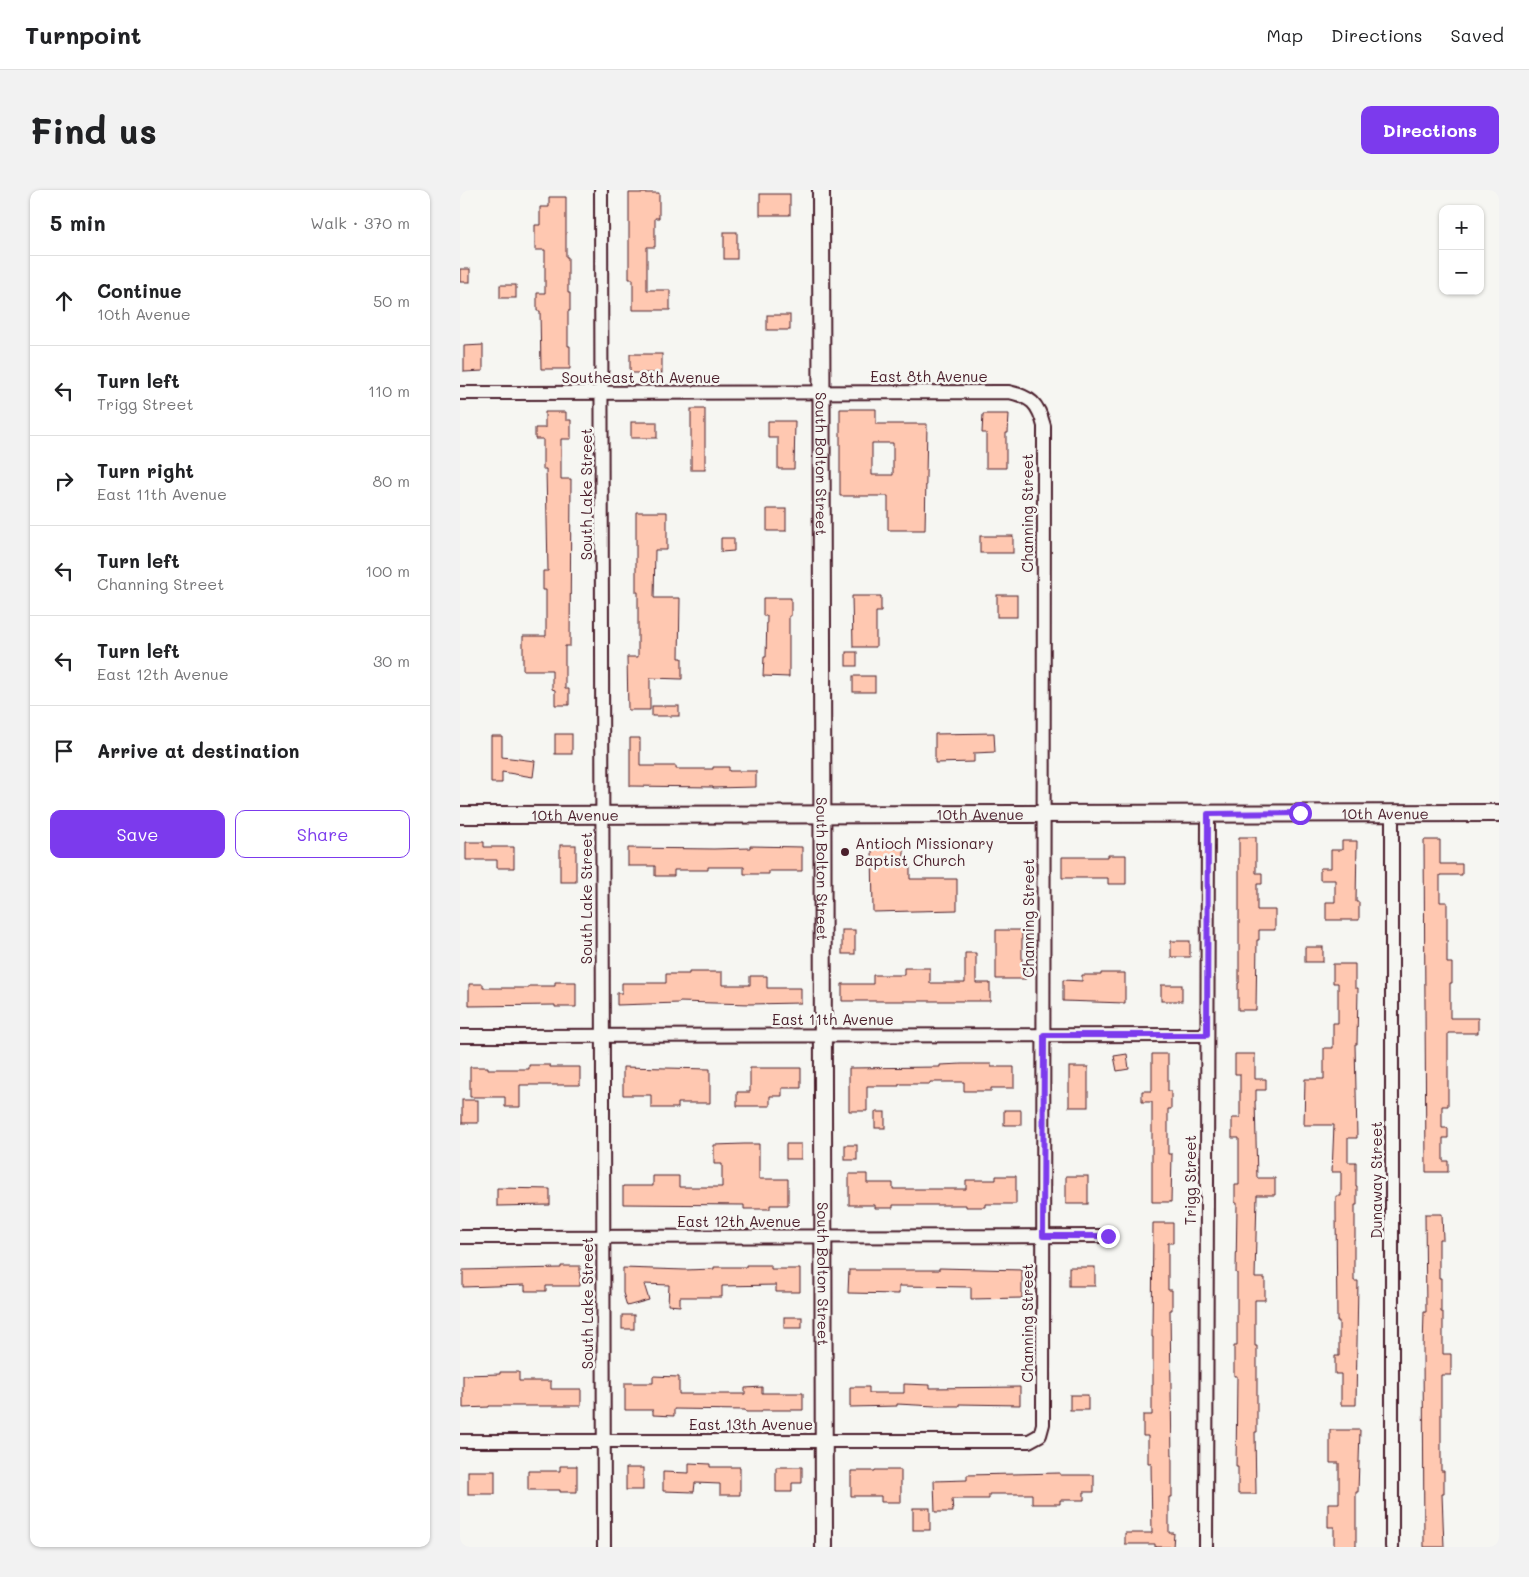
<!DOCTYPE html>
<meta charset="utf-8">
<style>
:root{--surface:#fff;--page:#f2f2f2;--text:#202124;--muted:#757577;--line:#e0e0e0;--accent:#7c3aed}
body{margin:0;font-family:Mali,sans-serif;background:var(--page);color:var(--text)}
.controls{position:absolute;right:15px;top:15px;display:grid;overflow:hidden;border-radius:10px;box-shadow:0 1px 4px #0004}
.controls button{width:45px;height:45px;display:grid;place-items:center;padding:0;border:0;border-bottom:1px solid var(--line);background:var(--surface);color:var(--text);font:25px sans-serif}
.stop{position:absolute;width:15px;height:15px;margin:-11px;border:4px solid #7c3aed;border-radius:50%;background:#fff}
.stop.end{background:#7c3aed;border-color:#fff;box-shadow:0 1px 5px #0008}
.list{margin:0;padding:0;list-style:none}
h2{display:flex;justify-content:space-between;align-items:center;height:65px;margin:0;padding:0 20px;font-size:21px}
h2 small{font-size:16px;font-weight:400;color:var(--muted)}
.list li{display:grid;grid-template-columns:32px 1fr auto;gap:15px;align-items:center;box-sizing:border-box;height:90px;padding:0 20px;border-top:1px solid var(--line)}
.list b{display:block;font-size:19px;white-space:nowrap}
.list p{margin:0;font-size:16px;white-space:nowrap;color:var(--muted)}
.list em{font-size:16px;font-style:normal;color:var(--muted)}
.actions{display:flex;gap:10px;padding:15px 20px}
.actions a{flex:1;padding:11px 0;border:1px solid var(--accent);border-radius:10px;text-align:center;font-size:18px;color:var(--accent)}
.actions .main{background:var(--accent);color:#fff}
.icon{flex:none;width:28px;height:28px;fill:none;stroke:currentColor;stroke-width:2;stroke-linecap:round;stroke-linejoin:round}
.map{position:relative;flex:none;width:1039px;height:1357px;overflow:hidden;border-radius:10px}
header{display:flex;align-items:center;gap:30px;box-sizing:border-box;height:70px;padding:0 25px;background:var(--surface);border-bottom:1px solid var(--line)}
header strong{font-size:24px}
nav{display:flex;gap:28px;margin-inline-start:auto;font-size:18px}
.intro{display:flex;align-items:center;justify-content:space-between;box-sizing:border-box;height:120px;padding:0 30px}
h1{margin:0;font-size:35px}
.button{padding:12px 22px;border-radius:10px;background:var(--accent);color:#fff;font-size:18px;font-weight:700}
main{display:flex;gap:30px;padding:0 30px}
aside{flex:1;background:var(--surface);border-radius:10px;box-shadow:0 1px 4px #0004}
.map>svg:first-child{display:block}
.building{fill:#ffc8b1;stroke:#4a1f2b;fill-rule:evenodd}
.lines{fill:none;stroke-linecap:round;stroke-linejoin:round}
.minor-casing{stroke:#4a1f2b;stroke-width:16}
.major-casing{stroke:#4a1f2b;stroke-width:20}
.minor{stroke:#f6f6f2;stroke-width:12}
.major{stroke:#f6f6f2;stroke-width:16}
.route{stroke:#7c3aed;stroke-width:6}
.poi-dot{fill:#4a1f2b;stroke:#f6f6f2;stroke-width:2}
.labels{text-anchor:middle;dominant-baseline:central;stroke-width:5;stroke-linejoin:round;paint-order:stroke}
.street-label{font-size:15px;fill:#4a1f2b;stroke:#f6f6f2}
.poi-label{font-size:15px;fill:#4a1f2b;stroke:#f6f6f2;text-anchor:start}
</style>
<header>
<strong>Turnpoint</strong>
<nav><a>Map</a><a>Directions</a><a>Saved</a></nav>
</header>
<div class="intro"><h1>Find us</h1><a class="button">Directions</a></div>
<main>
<aside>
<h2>5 min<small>Walk · 370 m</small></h2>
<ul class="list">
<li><svg class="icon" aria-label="ahead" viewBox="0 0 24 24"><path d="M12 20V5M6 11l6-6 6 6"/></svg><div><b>Continue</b><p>10th Avenue</p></div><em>50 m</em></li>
<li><svg class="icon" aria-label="left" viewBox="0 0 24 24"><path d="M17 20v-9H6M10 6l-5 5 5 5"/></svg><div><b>Turn left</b><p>Trigg Street</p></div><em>110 m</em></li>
<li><svg class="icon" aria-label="right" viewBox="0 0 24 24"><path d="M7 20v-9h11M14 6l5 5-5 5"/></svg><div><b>Turn right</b><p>East 11th Avenue</p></div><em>80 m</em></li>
<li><svg class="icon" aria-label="left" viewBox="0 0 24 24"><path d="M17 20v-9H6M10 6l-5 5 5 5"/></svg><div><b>Turn left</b><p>Channing Street</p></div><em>100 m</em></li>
<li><svg class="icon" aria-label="left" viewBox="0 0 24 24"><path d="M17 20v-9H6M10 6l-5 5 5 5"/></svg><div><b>Turn left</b><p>East 12th Avenue</p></div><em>30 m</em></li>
<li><svg class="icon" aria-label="arrive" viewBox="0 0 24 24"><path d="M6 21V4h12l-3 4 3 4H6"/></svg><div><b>Arrive at destination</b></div></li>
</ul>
<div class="actions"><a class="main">Save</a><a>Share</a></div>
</aside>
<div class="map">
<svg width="1039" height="1357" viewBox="0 0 1039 1357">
<rect width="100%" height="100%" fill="#f6f6f2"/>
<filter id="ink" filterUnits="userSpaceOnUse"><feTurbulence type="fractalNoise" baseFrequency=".02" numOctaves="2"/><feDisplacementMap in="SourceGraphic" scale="10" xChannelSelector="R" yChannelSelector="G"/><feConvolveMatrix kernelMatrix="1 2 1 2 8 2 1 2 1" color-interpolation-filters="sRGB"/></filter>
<g filter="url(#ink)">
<g class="building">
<path d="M 169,3 L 199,3 L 199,28 L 195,28 L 195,57 L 187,57 L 187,100 L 210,100 L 210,120 L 173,120 L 173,89 L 169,89 Z"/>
<rect x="300" y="4" width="30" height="21"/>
<path d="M 89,7 L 106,7 L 106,67 L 108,67 L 108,103 L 110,103 L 110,121 L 108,121 L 108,156 L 110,156 L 110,179 L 81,179 L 80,121 L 77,121 L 77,103 L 85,103 L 85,60 L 75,60 L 75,35 L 80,35 L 80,17 L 89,17 Z"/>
<rect x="264" y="42" width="13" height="27"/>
<rect x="0" y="79" width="10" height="13"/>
<rect x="40" y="95" width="16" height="13"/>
<rect x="307" y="125" width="23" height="15"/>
<path d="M 23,155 L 23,181 L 4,182 L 4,156 Z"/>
<rect x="170" y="164" width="32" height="19"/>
<rect x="231" y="219" width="14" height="61"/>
<path d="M 380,219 L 416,219 L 416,234 L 467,234 L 465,340 L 428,340 L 428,306 L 380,306 ZM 412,253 L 433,253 L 433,285 L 412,285 Z"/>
<path d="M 85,222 L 106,222 L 106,230 L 111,230 L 111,249 L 101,249 L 101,289 L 111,289 L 110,456 L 105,456 L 105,499 L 109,499 L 109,515 L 95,515 L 95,500 L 92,499 L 92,480 L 63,480 L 63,446 L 86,446 L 86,400 L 83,400 L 83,381 L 88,381 L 86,279 L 83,279 L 83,249 L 75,249 L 75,238 L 85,238 Z"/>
<path d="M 523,224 L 549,224 L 548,243 L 546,243 L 546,278 L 526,278 L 526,243 L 522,243 Z"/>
<path d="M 308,231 L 335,231 L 334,279 L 318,279 L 318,248 L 308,248 Z"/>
<rect x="171" y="232" width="26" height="16"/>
<rect x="307" y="319" width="19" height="22"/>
<path d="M 176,322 L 207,322 L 207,360 L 195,360 L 194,408 L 220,408 L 219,468 L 222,468 L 222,489 L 190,488 L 190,520 L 168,520 L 167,467 L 178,467 L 178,402 L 176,402 Z"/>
<rect x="520" y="346" width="33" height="17"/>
<path d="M 261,348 L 274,348 L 274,361 L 261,362 Z"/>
<rect x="537" y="405" width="20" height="22"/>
<path d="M 392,406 L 421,406 L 421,422 L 416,422 L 416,457 L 393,457 Z"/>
<path d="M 303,408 L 331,408 L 331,426 L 329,426 L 329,487 L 303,486 L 304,467 L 306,467 L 307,426 L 303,426 Z"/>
<rect x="386" y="462" width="11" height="14"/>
<rect x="393" y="486" width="22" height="16"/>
<rect x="192" y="516" width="27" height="10"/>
<path d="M 534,543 L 535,562 L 514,563 L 514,572 L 475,573 L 475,544 Z"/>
<rect x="95" y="544" width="17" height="20"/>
<path d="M 31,546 L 42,546 L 42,567 L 75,571 L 73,587 L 42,582 L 42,593 L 31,593 Z"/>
<path d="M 170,548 L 180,548 L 180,576 L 216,576 L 216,579 L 253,579 L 253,577 L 269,577 L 269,581 L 296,581 L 296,597 L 253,598 L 253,597 L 170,596 Z"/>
<path d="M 779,647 L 796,647 L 796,683 L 802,683 L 802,694 L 797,694 L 797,720 L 815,720 L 815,740 L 799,740 L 799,750 L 797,750 L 796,820 L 778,820 L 778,793 L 779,793 Z"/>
<path d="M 964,650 L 980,650 L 980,674 L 1002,674 L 1002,685 L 980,685 L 980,712 L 987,712 L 987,773 L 992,773 L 992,793 L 990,793 L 990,828 L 1018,828 L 1018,843 L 988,843 L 988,916 L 982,916 L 982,938 L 988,938 L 988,948 L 983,948 L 983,971 L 988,971 L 988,982 L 966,982 Z"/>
<path d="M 882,651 L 897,651 L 896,712 L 899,712 L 899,730 L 866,730 L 866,712 L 875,712 L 875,690 L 860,690 L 860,678 L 871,678 L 871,660 L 882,660 Z"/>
<path d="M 6,652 L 24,652 L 24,657 L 54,657 L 54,678 L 37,678 L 37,670 L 6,670 Z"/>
<rect x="100" y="655" width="16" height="37"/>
<path d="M 290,656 L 342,657 L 342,681 L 309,681 L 309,684 L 284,684 L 284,677 L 248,677 L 248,680 L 214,680 L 214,686 L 195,686 L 195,676 L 168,676 L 168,658 L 254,659 L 290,658 Z"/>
<path d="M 412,658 L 444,658 L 444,673 L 450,673 L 450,689 L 497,689 L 497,720 L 413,722 Z"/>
<path d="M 648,665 L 666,665 L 666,694 L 648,694 L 648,688 L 602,688 L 602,667 L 648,667 Z"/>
<rect x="382" y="740" width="13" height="24"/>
<path d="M 536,740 L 562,740 L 562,778 L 566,778 L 566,789 L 536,789 Z"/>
<rect x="711" y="751" width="19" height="16"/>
<rect x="845" y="757" width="18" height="15"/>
<path d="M 505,763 L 516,763 L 516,793 L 530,793 L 530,811 L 382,811 L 382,794 L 413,794 L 413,785 L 444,785 L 444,778 L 470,778 L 470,793 L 505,793 Z"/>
<path d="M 873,774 L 895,774 L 895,798 L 898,798 L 897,854 L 895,854 L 897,948 L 888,948 L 888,972 L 896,972 L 896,996 L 897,996 L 897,1015 L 895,1015 L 895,1049 L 894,1049 L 894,1091 L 898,1091 L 896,1215 L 881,1215 L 881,1184 L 875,1184 L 875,1166 L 879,1166 L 879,1131 L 877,1131 L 876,1022 L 876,1006 L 881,1006 L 881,982 L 872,982 L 874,935 L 844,935 L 845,889 L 864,889 L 864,858 L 873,858 L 873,833 L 878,833 L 878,793 L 873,793 Z"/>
<path d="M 229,782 L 262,782 L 262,795 L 290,795 L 290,786 L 307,786 L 307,798 L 341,798 L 341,813 L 290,814 L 219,812 L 219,813 L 157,815 L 157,803 L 162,803 L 162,793 L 206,793 L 206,784 L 229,784 Z"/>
<path d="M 641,783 L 665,783 L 665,813 L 603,811 L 603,790 L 622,791 L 622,785 L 641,785 Z"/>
<path d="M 95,792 L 116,792 L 116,817 L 95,817 L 95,815 L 9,816 L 9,794 L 23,794 L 23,798 L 69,798 L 69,796 L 95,796 Z"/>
<rect x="701" y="795" width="21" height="16"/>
<path d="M 667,864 L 669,879 L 657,881 L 654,866 Z"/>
<path d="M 692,864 L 708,864 L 708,901 L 711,901 L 711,919 L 708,919 L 708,964 L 712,964 L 711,1012 L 692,1012 L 692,912 L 682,912 L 682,901 L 692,901 Z"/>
<path d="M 775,864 L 795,864 L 795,889 L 806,889 L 806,900 L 796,900 L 796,911 L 795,911 L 797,988 L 815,988 L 815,1005 L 797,1005 L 795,1088 L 805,1088 L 805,1110 L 795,1110 L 795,1156 L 797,1156 L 797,1242 L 795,1242 L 796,1304 L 778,1304 L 778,1277 L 776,1277 L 777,1186 L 774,1186 L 774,1156 L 777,1156 L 777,1083 L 776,1083 L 777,1013 L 775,1013 L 775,995 L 779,995 L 779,948 L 772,948 L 772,928 L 780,928 L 780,884 L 775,884 Z"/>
<path d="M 502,874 L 531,874 L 531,877 L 554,877 L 554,898 L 531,898 L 531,901 L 504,901 L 504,892 L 470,892 L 470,894 L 439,894 L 439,896 L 407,896 L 407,921 L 389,921 L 389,878 L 480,877 L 480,875 Z"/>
<path d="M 69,875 L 90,875 L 90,877 L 120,877 L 120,895 L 60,895 L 60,917 L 45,917 L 45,907 L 10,907 L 10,877 L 28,877 L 28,879 L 69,879 Z"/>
<path d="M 163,877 L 250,879 L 250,913 L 218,913 L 218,918 L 191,918 L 191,905 L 163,905 Z"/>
<rect x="609" y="877" width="19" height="40"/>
<path d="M 290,878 L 341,878 L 341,898 L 322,898 L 322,906 L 310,906 L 310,916 L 277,916 L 277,902 L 290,902 Z"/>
<rect x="2" y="910" width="16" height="23"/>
<rect x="544" y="920" width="17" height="15"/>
<rect x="415" y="922" width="10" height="16"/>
<path d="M 284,954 L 299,954 L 299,989 L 328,989 L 328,1015 L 310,1015 L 310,1019 L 284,1019 L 284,1015 L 163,1014 L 163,996 L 193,996 L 193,986 L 219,986 L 219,997 L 262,997 L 262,974 L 254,974 L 254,955 Z"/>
<rect x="326" y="954" width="15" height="15"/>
<rect x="385" y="955" width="12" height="15"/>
<path d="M 389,984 L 407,984 L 407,993 L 433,993 L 433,999 L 506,999 L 506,990 L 536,990 L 536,986 L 556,986 L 556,1014 L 525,1014 L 525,1017 L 506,1017 L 506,1015 L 433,1015 L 433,1018 L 415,1018 L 415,1015 L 389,1015 Z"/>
<rect x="606" y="986" width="22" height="28"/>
<path d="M 37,998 L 90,999 L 90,1015 L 37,1016 Z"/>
<path d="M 965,1024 L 982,1024 L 983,1049 L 979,1049 L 979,1088 L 981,1088 L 981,1122 L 983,1122 L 983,1164 L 991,1164 L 991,1185 L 981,1185 L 981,1281 L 984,1281 L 984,1304 L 982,1304 L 984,1357 L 964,1357 L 963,1158 L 964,1122 L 966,1122 Z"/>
<path d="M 693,1033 L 713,1033 L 713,1053 L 708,1053 L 708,1100 L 712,1100 L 712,1120 L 710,1120 L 712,1273 L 712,1307 L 709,1307 L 709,1343 L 714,1343 L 713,1357 L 695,1357 L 695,1354 L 665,1354 L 665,1343 L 692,1343 L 691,1273 L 688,1273 L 688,1246 L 683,1246 L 683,1225 L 692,1225 L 692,1195 L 693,1195 L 693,1147 L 692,1147 Z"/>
<path d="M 286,1075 L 311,1075 L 311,1079 L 340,1079 L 340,1102 L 316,1102 L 316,1095 L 262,1096 L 262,1107 L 220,1107 L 220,1116 L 208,1115 L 209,1095 L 184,1094 L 189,1110 L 167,1116 L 163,1103 L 163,1078 L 225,1080 L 254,1079 L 254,1077 L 286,1077 Z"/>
<path d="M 101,1076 L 120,1076 L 120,1096 L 86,1096 L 86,1101 L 65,1101 L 65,1095 L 3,1097 L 3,1080 L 101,1078 Z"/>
<rect x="609" y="1077" width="26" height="19"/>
<path d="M 479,1078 L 562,1080 L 562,1108 L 511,1109 L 511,1097 L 439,1096 L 439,1104 L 388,1103 L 389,1080 L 479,1080 Z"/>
<rect x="162" y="1125" width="12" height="14"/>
<rect x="324" y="1127" width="18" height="11"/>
<path d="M 40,1182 L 59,1182 L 59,1191 L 91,1191 L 91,1199 L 121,1199 L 121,1216 L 29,1216 L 29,1217 L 3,1218 L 3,1185 L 40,1184 Z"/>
<path d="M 193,1186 L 219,1187 L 219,1204 L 285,1204 L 285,1198 L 302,1197 L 302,1203 L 343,1203 L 343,1220 L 302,1220 L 302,1222 L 286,1222 L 285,1220 L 214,1219 L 214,1226 L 193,1225 L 193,1220 L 165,1220 L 165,1193 L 193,1193 Z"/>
<path d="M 444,1194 L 470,1195 L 470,1198 L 560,1197 L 560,1215 L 499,1214 L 499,1216 L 475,1216 L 437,1214 L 437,1216 L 390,1217 L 390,1197 L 409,1197 L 409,1203 L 444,1203 Z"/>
<rect x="610" y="1205" width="18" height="15"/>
<path d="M 870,1240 L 900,1240 L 898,1302 L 896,1302 L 896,1357 L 874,1357 L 874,1337 L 868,1337 L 868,1313 L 879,1313 L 879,1273 L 870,1273 Z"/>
<path d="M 229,1273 L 250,1274 L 250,1277 L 280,1277 L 280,1305 L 260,1305 L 260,1294 L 235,1293 L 234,1302 L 203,1301 L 203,1282 L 229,1283 Z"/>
<path d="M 100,1276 L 117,1276 L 117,1302 L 100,1302 L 100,1300 L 68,1300 L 68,1281 L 100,1281 Z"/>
<path d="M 316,1277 L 342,1277 L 342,1293 L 332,1293 L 332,1302 L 316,1302 Z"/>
<rect x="166" y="1278" width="17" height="22"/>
<path d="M 415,1280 L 441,1280 L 441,1312 L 421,1312 L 421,1306 L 391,1306 L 391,1281 L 415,1281 Z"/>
<rect x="8" y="1281" width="27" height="23"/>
<path d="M 600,1283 L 600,1285 L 634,1285 L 634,1302 L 624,1302 L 624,1310 L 600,1310 L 600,1314 L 572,1314 L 572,1304 L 529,1304 L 529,1309 L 492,1309 L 493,1322 L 475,1322 L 474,1291 L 507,1290 L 507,1285 Z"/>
<rect x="453" y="1318" width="17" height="22"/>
</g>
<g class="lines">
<defs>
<g id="minor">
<path d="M 141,0 L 144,1357"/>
<path d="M 0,203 L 549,202 C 571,207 578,213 584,236 L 583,1234 L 580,1245 L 569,1251 L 0,1251"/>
<path d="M 932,623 L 932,1357"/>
<path d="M 0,846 L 747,845"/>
<path d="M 0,1047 L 648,1046"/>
<path d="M 746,1357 L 748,624"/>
</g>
<g id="major">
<path id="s1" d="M 361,0 L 364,1357"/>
<path id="s2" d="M 0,625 L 1039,623"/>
</g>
</defs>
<use href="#minor" class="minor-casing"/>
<use href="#major" class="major-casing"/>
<use href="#minor" class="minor"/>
<use href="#major" class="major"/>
</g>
</g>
<g class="lines" filter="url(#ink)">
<path class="route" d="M 648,1046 L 583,1046 L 584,845 L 747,845 L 748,624 L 840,623"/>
</g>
<circle class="poi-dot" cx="385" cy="662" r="5"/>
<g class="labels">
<g class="street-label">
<text x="469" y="186">East 8th Avenue</text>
<text x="181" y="187">Southeast 8th Avenue</text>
<text stroke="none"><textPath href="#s1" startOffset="274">South Bolton Street</textPath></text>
<text transform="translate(126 304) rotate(-90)">South Lake Street</text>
<text transform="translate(567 323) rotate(-90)">Channing Street</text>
<text stroke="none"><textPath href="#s2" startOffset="925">10th Avenue</textPath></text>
<text stroke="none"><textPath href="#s2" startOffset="520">10th Avenue</textPath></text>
<text stroke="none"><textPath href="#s2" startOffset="115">10th Avenue</textPath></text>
<text stroke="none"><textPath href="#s1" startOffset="679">South Bolton Street</textPath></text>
<text transform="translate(126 708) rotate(-90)">South Lake Street</text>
<text transform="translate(568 728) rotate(-90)">Channing Street</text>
<text x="373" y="829">East 11th Avenue</text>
<text transform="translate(730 990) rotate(-90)">Trigg Street</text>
<text transform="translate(916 990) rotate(-90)">Dunaway Street</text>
<text x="279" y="1031">East 12th Avenue</text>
<text stroke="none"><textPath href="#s1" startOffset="1084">South Bolton Street</textPath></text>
<text transform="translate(127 1113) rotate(-90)">South Lake Street</text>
<text transform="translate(567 1133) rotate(-90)">Channing Street</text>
<text x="291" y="1234">East 13th Avenue</text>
</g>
<g class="poi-label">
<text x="395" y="653">Antioch Missionary<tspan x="395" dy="17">Baptist Church</tspan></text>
</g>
</g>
</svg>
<div class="controls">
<button>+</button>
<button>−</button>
</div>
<div class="stop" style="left:840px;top:623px"></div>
<div class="stop end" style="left:648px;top:1046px"></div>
</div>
</main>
